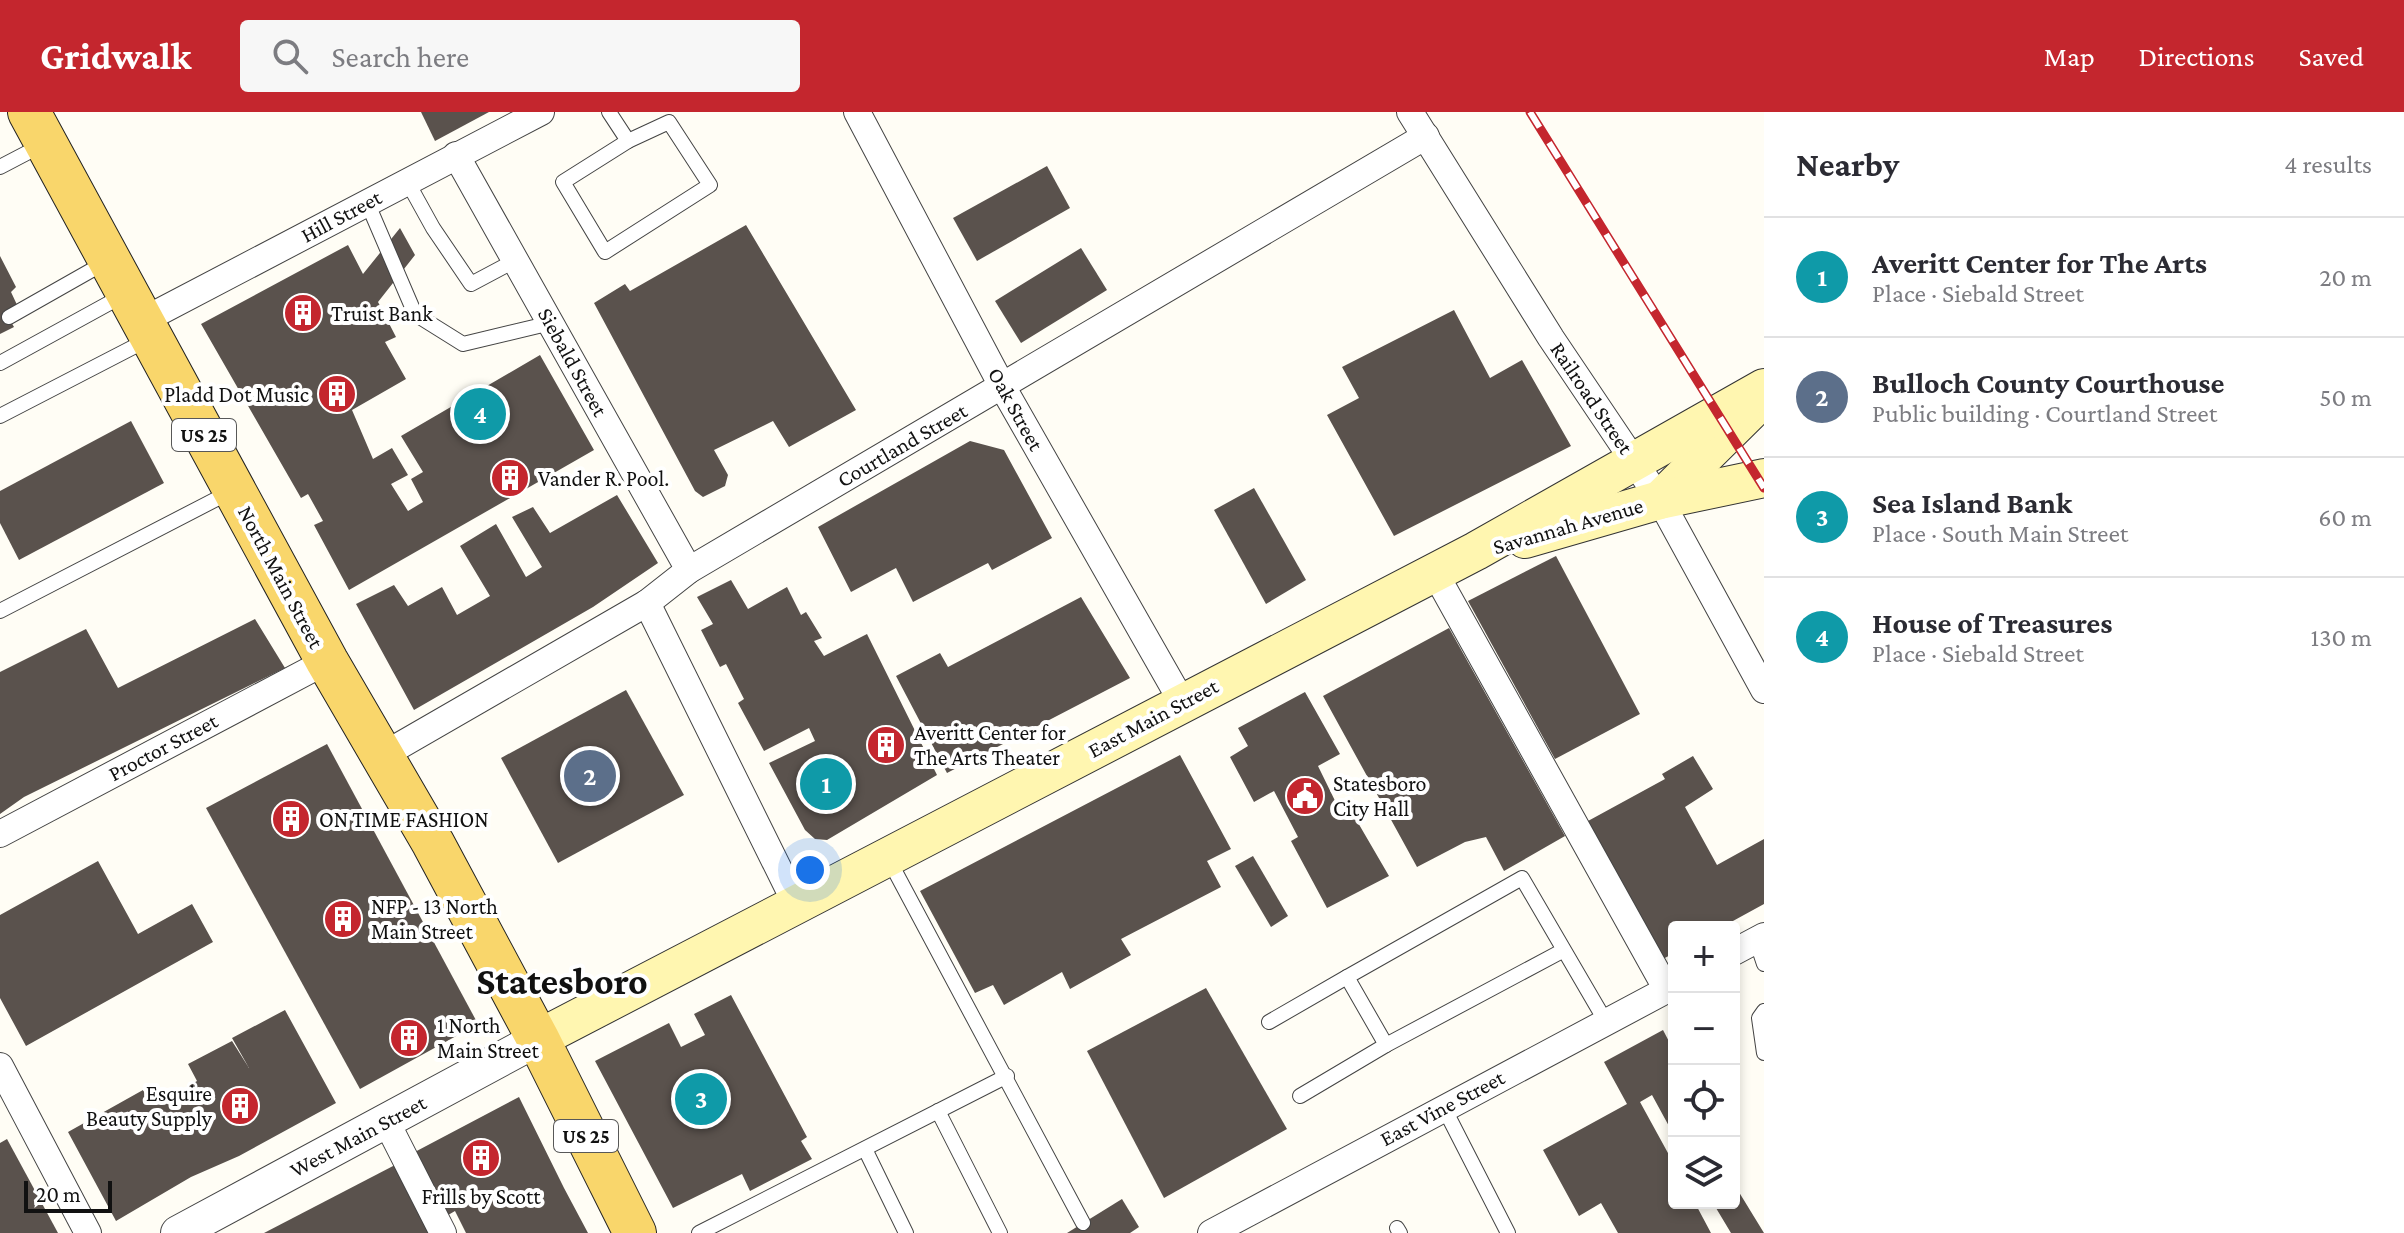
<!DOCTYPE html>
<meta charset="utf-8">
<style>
:root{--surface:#fff;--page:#f7f7f7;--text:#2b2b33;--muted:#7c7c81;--line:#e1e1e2;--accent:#c4262e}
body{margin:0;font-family:"Crimson Pro",serif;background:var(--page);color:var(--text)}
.controls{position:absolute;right:24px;bottom:24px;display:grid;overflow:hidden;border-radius:8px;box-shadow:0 4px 12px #0003}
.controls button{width:72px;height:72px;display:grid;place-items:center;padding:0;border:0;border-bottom:2px solid var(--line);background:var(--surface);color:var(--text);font:40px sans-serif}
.scale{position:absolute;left:24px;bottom:20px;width:88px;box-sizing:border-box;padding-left:8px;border:4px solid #111;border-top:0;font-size:22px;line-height:28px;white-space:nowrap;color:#111;-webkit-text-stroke:6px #fff;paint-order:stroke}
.you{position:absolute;left:810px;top:758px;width:28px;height:28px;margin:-20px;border:6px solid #fff;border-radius:50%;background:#1a73e8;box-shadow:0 0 0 12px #1a73e833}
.badge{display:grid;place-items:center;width:52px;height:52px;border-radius:50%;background:var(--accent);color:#fff;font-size:26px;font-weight:700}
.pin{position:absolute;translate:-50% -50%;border:4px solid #fff;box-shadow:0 2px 8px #0006}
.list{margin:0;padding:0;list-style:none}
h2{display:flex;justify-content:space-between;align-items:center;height:104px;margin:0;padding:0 32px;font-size:34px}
h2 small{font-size:26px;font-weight:400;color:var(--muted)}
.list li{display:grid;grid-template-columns:52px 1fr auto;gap:24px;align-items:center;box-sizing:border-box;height:120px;padding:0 32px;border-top:2px solid var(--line)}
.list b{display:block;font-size:30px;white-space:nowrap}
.list p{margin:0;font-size:26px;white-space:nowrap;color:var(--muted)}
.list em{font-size:26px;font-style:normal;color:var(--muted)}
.icon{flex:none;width:44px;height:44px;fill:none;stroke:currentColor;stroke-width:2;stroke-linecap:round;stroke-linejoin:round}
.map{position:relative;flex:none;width:1764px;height:1121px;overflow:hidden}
header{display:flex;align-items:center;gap:48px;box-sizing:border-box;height:112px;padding:0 40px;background:var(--accent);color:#fff}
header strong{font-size:38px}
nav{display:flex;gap:44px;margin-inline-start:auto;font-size:28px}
.search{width:560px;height:72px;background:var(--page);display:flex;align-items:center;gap:20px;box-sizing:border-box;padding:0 28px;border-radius:8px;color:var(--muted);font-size:30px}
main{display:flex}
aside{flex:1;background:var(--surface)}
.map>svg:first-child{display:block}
.building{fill:#5a524d}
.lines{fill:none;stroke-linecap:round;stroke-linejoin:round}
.service-casing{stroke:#444;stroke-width:16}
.minor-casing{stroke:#444;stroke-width:28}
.tertiary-casing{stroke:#444;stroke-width:36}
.secondary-casing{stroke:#333;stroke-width:40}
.primary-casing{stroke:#222;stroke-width:44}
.service{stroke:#fff;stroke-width:14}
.minor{stroke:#fff;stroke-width:26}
.tertiary{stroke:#fff;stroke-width:34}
.secondary{stroke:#fff6b0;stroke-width:38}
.primary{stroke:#f9d66b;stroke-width:42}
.rail-casing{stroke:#c4262e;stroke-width:9}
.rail{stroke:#fff;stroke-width:6;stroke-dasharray:18;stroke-linecap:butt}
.labels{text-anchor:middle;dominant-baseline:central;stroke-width:8;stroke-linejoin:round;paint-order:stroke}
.shield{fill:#fff;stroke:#585858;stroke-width:2}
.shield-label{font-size:20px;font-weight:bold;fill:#111}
.street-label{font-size:22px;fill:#111;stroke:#fff}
.poi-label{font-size:22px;fill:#111;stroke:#fff;text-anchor:start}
.town-label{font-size:38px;font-weight:bold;fill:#111;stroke:#fff}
</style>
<header>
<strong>Gridwalk</strong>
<div class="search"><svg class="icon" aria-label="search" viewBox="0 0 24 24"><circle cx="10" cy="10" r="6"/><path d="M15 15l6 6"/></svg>Search here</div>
<nav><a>Map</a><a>Directions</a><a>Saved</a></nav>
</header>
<main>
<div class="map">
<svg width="1764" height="1121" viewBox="0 0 1764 1121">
<rect width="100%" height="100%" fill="#fffdf5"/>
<g class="building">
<path d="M 421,0 L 489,0 L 435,29 Z"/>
<path d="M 1047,54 L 1070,96 L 977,149 L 953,106 Z"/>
<path d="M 746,113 L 856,298 L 789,335 L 773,309 L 714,338 L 728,363 L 725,374 L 703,385 L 695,379 L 594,191 L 625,172 L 630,179 Z"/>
<path d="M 400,116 L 415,143 L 378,190 L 396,225 L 385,230 L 406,267 L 352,298 L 373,347 L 392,336 L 408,363 L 391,372 L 408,399 L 423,390 L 411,367 L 423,360 L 401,324 L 540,243 L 594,338 L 349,478 L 314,413 L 323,409 L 308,382 L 301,386 L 201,212 L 348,133 L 363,162 Z"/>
<path d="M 1081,136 L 1107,178 L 1021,231 L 995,189 Z"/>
<path d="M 0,144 L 16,175 L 11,180 L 18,195 L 6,201 L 14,215 L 0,222 Z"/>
<path d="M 1454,198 L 1490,266 L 1522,248 L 1571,334 L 1394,424 L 1327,303 L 1359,286 L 1342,255 Z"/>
<path d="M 131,309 L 164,371 L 19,448 L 0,411 L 0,379 Z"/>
<path d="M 970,329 L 1004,338 L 1052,426 L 992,458 L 988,451 L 913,490 L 896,456 L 851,480 L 818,415 Z"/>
<path d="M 1254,376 L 1306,468 L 1266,492 L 1214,398 Z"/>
<path d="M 617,383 L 658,451 L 593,495 L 414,598 L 356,492 L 394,473 L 408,494 L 442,475 L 457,503 L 490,484 L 460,434 L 496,412 L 526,465 L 542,455 L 512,405 L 533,395 L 550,421 Z"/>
<path d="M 1556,444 L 1640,602 L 1555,647 L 1468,489 Z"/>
<path d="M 731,468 L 748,497 L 787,475 L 801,503 L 806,500 L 822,526 L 814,529 L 824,544 L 867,522 L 937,663 L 827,728 L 815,727 L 805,718 L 769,651 L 815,629 L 809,616 L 764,639 L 738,591 L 744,587 L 726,552 L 720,555 L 701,518 L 713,512 L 697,485 Z"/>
<path d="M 1081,485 L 1130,566 L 947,661 L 896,564 L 940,541 L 948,555 Z"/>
<path d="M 255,507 L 285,556 L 24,685 L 0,702 L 0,560 L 86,517 L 118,576 Z"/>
<path d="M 1449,516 L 1565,724 L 1504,759 L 1486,725 L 1465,730 L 1417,755 L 1323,584 Z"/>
<path d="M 626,578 L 684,683 L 558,751 L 501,646 Z"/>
<path d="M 1305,580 L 1340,642 L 1318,654 L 1341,701 L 1350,697 L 1389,764 L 1327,796 L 1291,729 L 1298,725 L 1274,679 L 1254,690 L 1230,645 L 1248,634 L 1238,616 Z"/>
<path d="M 327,632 L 478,912 L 360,977 L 206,696 Z"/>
<path d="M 1180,643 L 1231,737 L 1207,749 L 1221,775 L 1121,827 L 1131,843 L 1070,877 L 1062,860 L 1004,893 L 993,873 L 975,881 L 920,779 Z"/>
<path d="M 1693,644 L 1713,677 L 1685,695 L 1717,753 L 1764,727 L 1764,792 L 1722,815 L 1674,815 L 1674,841 L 1663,847 L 1588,709 L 1665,667 L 1662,662 Z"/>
<path d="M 1253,744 L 1288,804 L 1271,815 L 1235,754 Z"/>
<path d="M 98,749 L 138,822 L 192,792 L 213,830 L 26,934 L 0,886 L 0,803 Z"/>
<path d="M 1206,876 L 1287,1017 L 1164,1086 L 1087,939 Z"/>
<path d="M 731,883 L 807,1025 L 801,1029 L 812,1047 L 750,1079 L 742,1062 L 673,1096 L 595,949 L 669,911 L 681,935 L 705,923 L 694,902 Z"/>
<path d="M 285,898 L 336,991 L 239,1044 L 191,1065 L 116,1109 L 68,1020 L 143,978 L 151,993 L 179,980 L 197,969 L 188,952 L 232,929 L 249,956 L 232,926 Z"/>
<path d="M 1663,918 L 1674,939 L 1674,1014 L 1670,1016 L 1652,983 L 1640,990 L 1674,1052 L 1674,1091 L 1695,1091 L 1711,1121 L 1618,1121 L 1601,1091 L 1579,1104 L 1543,1038 L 1627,992 L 1604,950 Z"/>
<path d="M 519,985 L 564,1076 L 588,1121 L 466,1121 L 455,1099 L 443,1106 L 411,1042 Z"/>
<path d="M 7,1027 L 58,1121 L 0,1121 L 0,1031 Z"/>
<path d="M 395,1053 L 431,1121 L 264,1121 Z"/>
<path d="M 1734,1072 L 1764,1121 L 1731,1121 L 1713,1091 L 1734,1091 Z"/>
<path d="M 1122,1087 L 1139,1115 L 1130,1121 L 1067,1121 Z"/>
</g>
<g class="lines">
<defs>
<g id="service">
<path d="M 609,0 L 628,29"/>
<path d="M 669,10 L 710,73 L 605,140 L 563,70 L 628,29 Z"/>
<path d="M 0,55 L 42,33"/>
<path d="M 407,69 L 433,116 L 471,172 L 516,148"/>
<path d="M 367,90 L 415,202 L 463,232 L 551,211"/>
<path d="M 9,205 L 106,150"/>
<path d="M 0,251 L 124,183"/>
<path d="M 0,304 L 147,228"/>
<path d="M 0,499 L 230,380"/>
<path d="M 889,748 L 1083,1111"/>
<path d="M 1756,828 L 1764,852"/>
<path d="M 1564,838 L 1386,933 L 1347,865 L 1522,766 L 1606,910"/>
<path d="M 1764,899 L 1759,906 L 1764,941"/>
<path d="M 1269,910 L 1347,865"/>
<path d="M 1300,984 L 1386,933"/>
<path d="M 1443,994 L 1508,1121"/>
<path d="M 938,999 L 1000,1121"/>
<path d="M 865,1037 L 906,1121"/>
<path d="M 1397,1116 L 1400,1121"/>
<path d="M 699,1121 L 1007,964"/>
</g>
<g id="minor">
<path d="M 857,0 L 1002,274 L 1182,590"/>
<path d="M 1410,0 L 1551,226 L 1660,388 L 1764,578"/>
<path d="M 456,43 L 689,458"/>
<path d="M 142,209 L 541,0"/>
<path d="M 1435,461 L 1667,878"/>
<path d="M 647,491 L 797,794"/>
<path d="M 380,645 L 647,491 L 689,458 L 1426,24"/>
<path d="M 0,722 L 327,549"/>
<path d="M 1734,840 L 1764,824"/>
<path d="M 0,954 L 88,1121"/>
<path d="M 386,1009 L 443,1121"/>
<path d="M 1211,1121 L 1674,874"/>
</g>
<path id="tertiary" d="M 178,1121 L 538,927"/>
<g id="secondary">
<path d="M 1660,388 L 1749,300"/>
<path d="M 1525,427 L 1660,388 L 1764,366"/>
<path d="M 538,927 L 1476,439 L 1764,276"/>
</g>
<path id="primary" d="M 29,0 L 327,549 L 433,731 L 538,927 L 635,1121"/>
</defs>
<use href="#service" class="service-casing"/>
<use href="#minor" class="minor-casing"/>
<use href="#tertiary" class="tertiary-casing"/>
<use href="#secondary" class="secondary-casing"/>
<use href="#primary" class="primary-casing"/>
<use href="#service" class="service"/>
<use href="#minor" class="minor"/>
<use href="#tertiary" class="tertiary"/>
<use href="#secondary" class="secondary"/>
<use href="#primary" class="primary"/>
<defs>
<path id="rail" d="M 1530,0 L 1764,376"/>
</defs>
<use href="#rail" class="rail-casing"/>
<use href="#rail" class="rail"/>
</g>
<defs>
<symbol id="building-disc" viewBox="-11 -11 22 22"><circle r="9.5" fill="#c4262e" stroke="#fff"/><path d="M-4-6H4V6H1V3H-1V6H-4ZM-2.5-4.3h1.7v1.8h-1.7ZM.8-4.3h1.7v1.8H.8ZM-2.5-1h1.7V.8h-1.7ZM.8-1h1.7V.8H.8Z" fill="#fff"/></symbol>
<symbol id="civic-disc" viewBox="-11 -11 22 22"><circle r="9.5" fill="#c4262e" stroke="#fff"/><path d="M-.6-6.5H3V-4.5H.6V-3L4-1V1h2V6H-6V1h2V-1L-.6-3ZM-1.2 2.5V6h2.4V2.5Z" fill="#fff"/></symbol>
</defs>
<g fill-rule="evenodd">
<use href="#building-disc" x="281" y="179" width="44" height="44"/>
<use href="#building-disc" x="315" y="260" width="44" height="44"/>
<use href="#building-disc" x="488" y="344" width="44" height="44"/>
<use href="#building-disc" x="864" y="611" width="44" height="44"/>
<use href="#civic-disc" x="1283" y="662" width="44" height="44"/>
<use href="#building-disc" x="269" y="685" width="44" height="44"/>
<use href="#building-disc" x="321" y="785" width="44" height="44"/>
<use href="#building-disc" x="387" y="904" width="44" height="44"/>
<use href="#building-disc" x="218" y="972" width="44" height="44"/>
<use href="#building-disc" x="459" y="1024" width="44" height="44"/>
</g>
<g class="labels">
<g class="shield">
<rect x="172" y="307" width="64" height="32" rx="6"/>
<rect x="554" y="1008" width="64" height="32" rx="6"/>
</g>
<g class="shield-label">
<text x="204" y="323">US 25</text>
<text x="586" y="1024">US 25</text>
</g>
<g class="street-label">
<text transform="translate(341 104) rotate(-28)">Hill Street</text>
<text transform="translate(573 250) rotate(61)">Siebald Street</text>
<text transform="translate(1592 286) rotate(56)">Railroad Street</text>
<text transform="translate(1016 297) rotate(61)">Oak Street</text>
<text transform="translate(902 333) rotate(-30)">Courtland Street</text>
<text transform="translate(1568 414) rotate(-16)">Savannah Avenue</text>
<text transform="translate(281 465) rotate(62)">North Main Street</text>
<text transform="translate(1153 606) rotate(-28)">East Main Street</text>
<text transform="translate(163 635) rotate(-28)">Proctor Street</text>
<text transform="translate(1442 996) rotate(-28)">East Vine Street</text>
<text transform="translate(358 1024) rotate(-28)">West Main Street</text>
</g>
<g class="poi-label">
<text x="331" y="201">Truist Bank</text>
<text x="309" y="282" text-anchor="end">Pladd Dot Music</text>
<text x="538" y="366">Vander R. Pool.</text>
<text x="914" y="620">Averitt Center for<tspan x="914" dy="25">The Arts Theater</tspan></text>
<text x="1333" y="671">Statesboro<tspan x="1333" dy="25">City Hall</tspan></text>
<text x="319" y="707">ON TIME FASHION</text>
<text x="371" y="794">NFP - 13 North<tspan x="371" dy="25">Main Street</tspan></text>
<text x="437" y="913">1 North<tspan x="437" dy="25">Main Street</tspan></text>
<text x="212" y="981" text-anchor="end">Esquire<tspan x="212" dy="25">Beauty Supply</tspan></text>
<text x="481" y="1084" text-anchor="middle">Frills by Scott</text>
</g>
<g class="town-label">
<text x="562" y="869">Statesboro</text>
</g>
</g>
</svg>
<div class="controls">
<button>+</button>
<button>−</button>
<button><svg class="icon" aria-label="locate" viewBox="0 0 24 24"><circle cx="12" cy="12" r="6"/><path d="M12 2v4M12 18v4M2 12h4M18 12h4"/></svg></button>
<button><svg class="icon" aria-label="layers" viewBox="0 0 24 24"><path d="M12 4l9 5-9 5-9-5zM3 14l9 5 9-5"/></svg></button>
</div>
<div class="scale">20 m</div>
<div class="you"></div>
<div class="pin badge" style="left:826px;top:672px;background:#0f9aa8">1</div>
<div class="pin badge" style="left:590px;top:664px;background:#5c6f8a">2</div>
<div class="pin badge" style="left:701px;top:987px;background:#0f9aa8">3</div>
<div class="pin badge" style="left:480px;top:302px;background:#0f9aa8">4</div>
</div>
<aside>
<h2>Nearby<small>4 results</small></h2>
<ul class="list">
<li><span class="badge" style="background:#0f9aa8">1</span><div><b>Averitt Center for The Arts</b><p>Place · Siebald Street</p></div><em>20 m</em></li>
<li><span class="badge" style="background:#5c6f8a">2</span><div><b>Bulloch County Courthouse</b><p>Public building · Courtland Street</p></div><em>50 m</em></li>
<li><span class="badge" style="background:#0f9aa8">3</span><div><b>Sea Island Bank</b><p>Place · South Main Street</p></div><em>60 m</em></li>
<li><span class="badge" style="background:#0f9aa8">4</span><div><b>House of Treasures</b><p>Place · Siebald Street</p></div><em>130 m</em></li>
</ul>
</aside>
</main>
